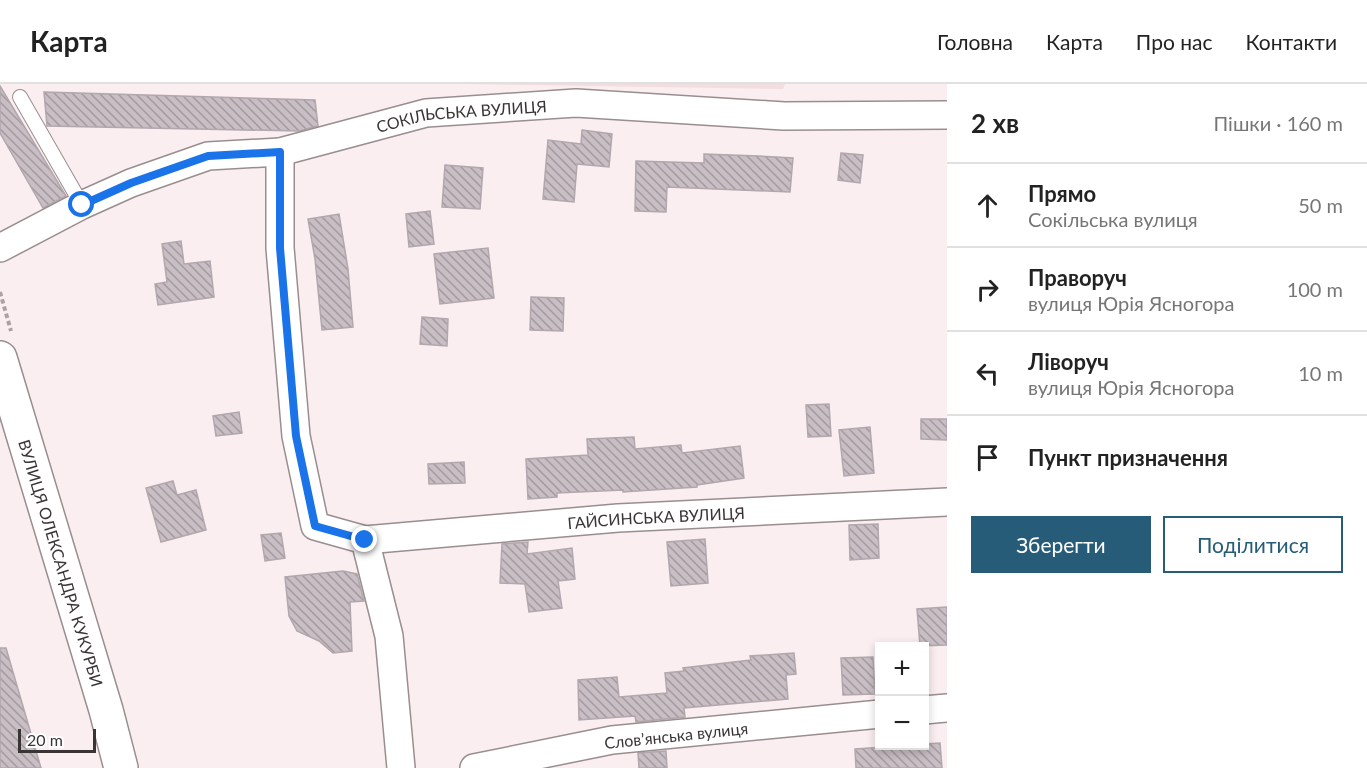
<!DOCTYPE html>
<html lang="uk">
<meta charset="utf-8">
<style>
:root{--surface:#fff;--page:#f2f2f2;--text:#222;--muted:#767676;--line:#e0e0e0;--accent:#275c78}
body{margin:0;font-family:Lato,sans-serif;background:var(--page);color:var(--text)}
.controls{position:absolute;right:18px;bottom:18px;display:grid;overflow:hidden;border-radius:0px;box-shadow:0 3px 9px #0003}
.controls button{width:54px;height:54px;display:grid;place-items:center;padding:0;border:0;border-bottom:2px solid var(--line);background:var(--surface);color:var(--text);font:30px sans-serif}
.scale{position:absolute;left:18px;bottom:15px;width:78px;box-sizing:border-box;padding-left:6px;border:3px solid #3a3535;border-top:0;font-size:16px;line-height:21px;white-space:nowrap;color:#3a3535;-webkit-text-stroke:4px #fff;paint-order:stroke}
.stop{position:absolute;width:18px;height:18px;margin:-14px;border:4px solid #1a73e8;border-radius:50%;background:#fff}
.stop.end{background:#1a73e8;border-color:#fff;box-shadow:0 2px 6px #0008}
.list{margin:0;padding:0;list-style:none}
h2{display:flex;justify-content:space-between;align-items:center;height:78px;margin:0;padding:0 24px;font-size:26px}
h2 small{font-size:20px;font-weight:400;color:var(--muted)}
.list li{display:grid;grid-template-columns:39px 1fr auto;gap:18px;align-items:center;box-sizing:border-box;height:84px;padding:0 24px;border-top:2px solid var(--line)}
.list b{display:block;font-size:22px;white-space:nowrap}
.list p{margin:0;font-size:20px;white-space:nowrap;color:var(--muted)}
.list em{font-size:20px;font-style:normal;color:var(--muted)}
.actions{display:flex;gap:12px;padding:18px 24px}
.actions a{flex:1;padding:14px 0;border:2px solid var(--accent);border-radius:0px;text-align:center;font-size:21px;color:var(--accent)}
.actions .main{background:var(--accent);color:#fff}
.icon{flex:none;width:33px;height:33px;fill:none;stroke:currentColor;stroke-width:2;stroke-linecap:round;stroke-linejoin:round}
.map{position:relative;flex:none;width:947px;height:684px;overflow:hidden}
header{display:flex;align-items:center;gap:36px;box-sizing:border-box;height:84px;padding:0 30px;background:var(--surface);border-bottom:2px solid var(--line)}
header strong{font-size:28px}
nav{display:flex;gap:33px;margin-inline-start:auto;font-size:21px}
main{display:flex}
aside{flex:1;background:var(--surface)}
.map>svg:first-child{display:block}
.built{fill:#f2dee0}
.building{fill:url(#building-back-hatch);stroke:#b1a7ad;stroke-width:1.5}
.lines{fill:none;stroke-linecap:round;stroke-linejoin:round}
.service-casing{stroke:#998e8f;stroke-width:16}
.minor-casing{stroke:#998e8f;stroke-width:30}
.tertiary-casing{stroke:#998e8f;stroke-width:36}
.path{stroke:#aca2a4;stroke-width:4;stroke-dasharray:4.5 3;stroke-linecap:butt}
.service{stroke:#fff;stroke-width:14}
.minor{stroke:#fff;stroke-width:27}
.tertiary{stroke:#fff;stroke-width:33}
.route{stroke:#1a73e8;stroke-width:8}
.labels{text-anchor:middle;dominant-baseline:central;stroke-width:5;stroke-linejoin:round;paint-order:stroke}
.street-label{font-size:16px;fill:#3a3535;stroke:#fff}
</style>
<header>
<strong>Карта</strong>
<nav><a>Головна</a><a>Карта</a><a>Про нас</a><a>Контакти</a></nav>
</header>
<main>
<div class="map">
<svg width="947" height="684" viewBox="0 0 947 684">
<defs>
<pattern id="building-back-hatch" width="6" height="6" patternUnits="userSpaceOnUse" patternTransform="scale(1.5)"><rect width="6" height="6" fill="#c8bec4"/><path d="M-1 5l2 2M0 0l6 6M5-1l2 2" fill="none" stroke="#a39ba0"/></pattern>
</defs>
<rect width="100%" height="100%" fill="#fbeef0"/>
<path class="built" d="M 465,0 L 785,0 L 783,5 Z"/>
<g class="building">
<path d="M 0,2 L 66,112 L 43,124 L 0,49 Z"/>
<path d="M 44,8 L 315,16 L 318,42 L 299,47 L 47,42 Z"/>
<path d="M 582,46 L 612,50 L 609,83 L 577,80 L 574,118 L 543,115 L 548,56 L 581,60 Z"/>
<path d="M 841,69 L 863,71 L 860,99 L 838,96 Z"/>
<path d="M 704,70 L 758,72 L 793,74 L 790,108 L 667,103 L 666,128 L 635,127 L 636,77 L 704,79 Z"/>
<path d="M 445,81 L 483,84 L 480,125 L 442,123 Z"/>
<path d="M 430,127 L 434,160 L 409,163 L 406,130 Z"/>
<path d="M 339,130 L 348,185 L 353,243 L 322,246 L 315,175 L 308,135 Z"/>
<path d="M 181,157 L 184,180 L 210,177 L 214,213 L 158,221 L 155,200 L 167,198 L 162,160 Z"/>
<path d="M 488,164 L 494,214 L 440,220 L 434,170 Z"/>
<path d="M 531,213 L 564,214 L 563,247 L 530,246 Z"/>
<path d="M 422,233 L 448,235 L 447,262 L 420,260 Z"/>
<path d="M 829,320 L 831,352 L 808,353 L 806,321 Z"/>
<path d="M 239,328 L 242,349 L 216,352 L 213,332 Z"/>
<path d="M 921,335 L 947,335 L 947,356 L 921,355 Z"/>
<path d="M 870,343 L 874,389 L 844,392 L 839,346 Z"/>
<path d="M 634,353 L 635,365 L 681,361 L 682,369 L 740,362 L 744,394 L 697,401 L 697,403 L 623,408 L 623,406 L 557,409 L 557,413 L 528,415 L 526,375 L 588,371 L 587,355 Z"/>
<path d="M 464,378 L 465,399 L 429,400 L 428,380 Z"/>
<path d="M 173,397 L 177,411 L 196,406 L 206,446 L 161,458 L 146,404 Z"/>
<path d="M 878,440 L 879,474 L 850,476 L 849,441 Z"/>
<path d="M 281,449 L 285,474 L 265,477 L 261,451 Z"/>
<path d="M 705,455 L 708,499 L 671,502 L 667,458 Z"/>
<path d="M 528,458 L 527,470 L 572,464 L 575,495 L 558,497 L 562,524 L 529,528 L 525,500 L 500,499 L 502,460 Z"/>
<path d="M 343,487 L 357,490 L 364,517 L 350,518 L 352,567 L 333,569 L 319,557 L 297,547 L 289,532 L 285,493 Z"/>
<path d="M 947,523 L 947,561 L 920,562 L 917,525 Z"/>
<path d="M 0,564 L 6,564 L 41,684 L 0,684 Z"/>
<path d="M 794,569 L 796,590 L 786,591 L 788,615 L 684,624 L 685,633 L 636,638 L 635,632 L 579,636 L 578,596 L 617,593 L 619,613 L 667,609 L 665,589 L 684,587 L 683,584 L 751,576 L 750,572 Z"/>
<path d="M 873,573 L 875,610 L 843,611 L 841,574 Z"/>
<path d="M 940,659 L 942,684 L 856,684 L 855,665 L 900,662 L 924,662 L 924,660 Z"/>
<path d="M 666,667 L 667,684 L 639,684 L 638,669 Z"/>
</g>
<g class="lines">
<defs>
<path id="service" d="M 20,13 L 82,121"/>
<g id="minor">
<path d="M 280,68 L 280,164 L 296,352 L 315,442 L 365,456 L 389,552 L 401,684"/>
<path id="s1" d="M 0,164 L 82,121 L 131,99 L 208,72 L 280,68 L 426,29 L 576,19 L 784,32 L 947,31"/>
<path id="s2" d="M 365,456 L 618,434 L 947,418"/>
<path d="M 924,626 L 947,624"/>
<path d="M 474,684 L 612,656 L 880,630"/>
</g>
<g id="tertiary">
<path id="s3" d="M 0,274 L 106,626 L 121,684"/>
</g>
</defs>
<use href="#service" class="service-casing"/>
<use href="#minor" class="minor-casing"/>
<use href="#tertiary" class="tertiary-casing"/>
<path class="path" d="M 0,208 L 11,247"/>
<use href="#service" class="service"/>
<use href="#minor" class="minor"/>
<use href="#tertiary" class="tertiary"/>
</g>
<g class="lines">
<path class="route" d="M 82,121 L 131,99 L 208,72 L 280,68 L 280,164 L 296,352 L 315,442 L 365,456"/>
</g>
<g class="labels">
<g class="street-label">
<text stroke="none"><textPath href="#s1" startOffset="486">СОКІЛЬСЬКА ВУЛИЦЯ</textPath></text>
<text stroke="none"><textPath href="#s2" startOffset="292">ГАЙСИНСЬКА ВУЛИЦЯ</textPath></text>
<text stroke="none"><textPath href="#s3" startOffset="214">ВУЛИЦЯ ОЛЕКСАНДРА КУКУРБИ</textPath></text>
<text transform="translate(676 651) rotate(-6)">Словʼянська вулиця</text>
</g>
</g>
</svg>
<div class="controls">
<button>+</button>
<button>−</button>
</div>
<div class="scale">20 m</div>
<div class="stop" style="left:82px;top:121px"></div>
<div class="stop end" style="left:365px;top:456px"></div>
</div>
<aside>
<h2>2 хв<small>Пішки · 160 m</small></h2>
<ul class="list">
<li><svg class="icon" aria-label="ahead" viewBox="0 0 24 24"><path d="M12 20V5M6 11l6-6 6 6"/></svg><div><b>Прямо</b><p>Сокільська вулиця</p></div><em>50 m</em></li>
<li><svg class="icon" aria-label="right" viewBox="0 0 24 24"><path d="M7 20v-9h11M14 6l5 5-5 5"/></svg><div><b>Праворуч</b><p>вулиця Юрія Ясногора</p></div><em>100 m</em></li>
<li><svg class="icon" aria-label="left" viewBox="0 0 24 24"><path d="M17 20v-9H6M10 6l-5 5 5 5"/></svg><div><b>Ліворуч</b><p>вулиця Юрія Ясногора</p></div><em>10 m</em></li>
<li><svg class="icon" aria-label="arrive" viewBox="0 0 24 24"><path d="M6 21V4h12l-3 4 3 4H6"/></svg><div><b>Пункт призначення</b></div></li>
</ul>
<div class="actions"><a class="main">Зберегти</a><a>Поділитися</a></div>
</aside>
</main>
